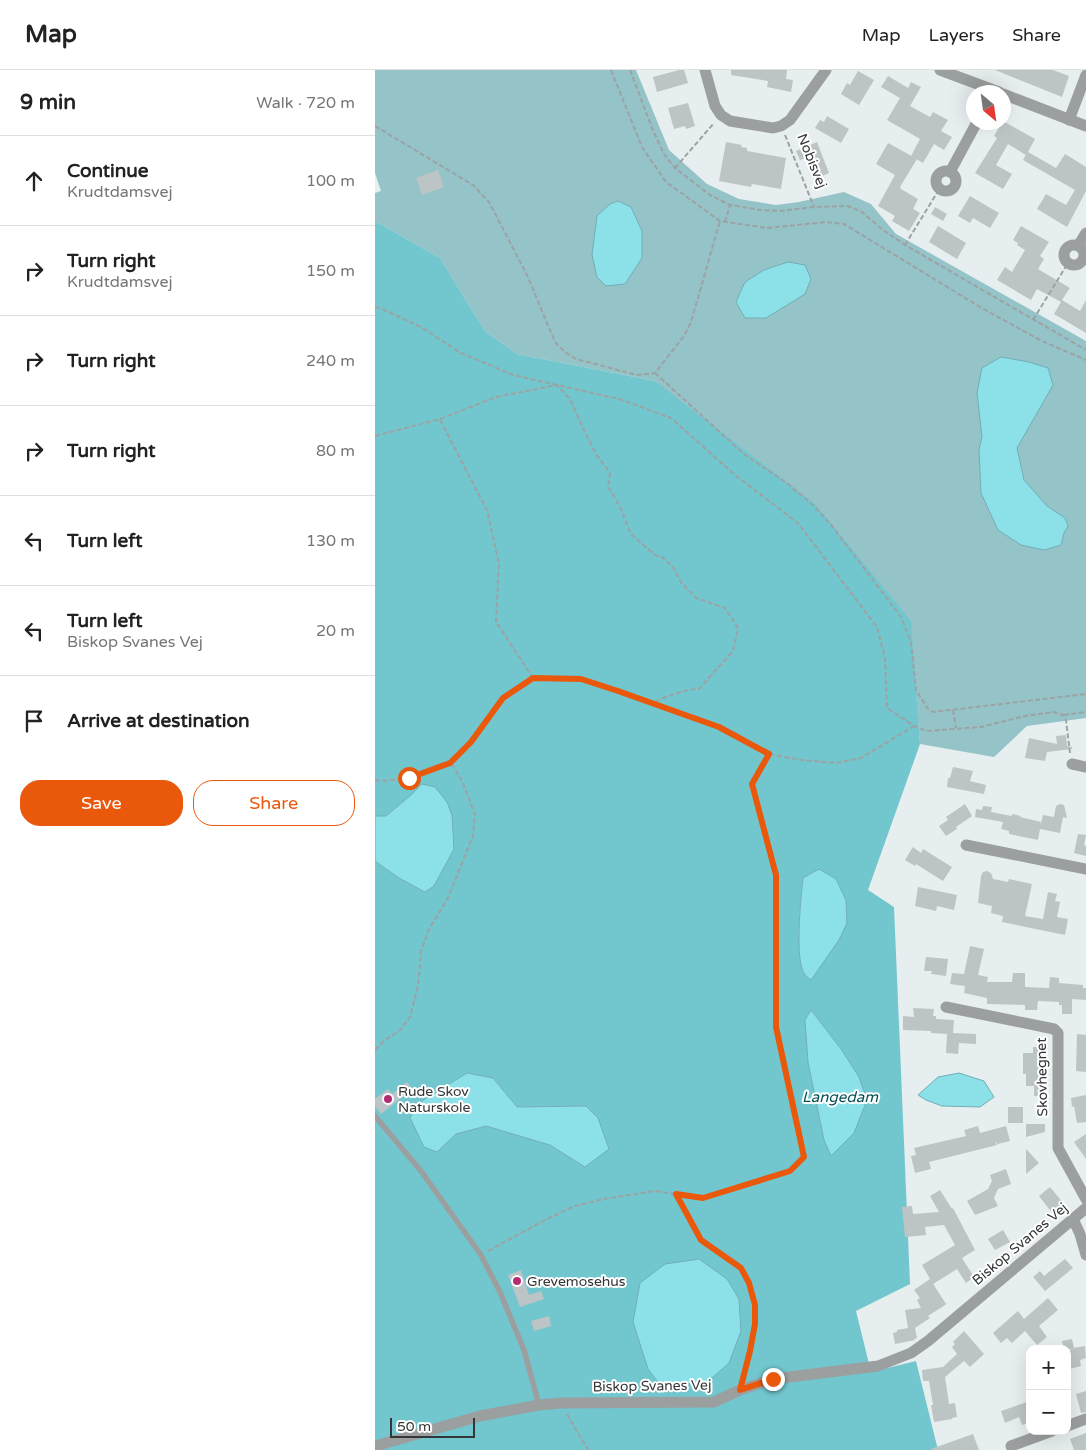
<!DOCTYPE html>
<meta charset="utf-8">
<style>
:root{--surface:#fff;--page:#f2f2f2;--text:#222;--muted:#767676;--line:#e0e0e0;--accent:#ea580c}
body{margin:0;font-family:"Varela Round",sans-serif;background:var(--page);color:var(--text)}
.controls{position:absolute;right:15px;bottom:15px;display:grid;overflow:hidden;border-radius:10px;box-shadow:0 5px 20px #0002}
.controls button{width:45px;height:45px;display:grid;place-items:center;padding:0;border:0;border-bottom:1px solid var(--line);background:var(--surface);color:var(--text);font:25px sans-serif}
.compass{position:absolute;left:591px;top:15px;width:45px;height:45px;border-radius:50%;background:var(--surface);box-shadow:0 5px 20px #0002;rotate:151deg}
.scale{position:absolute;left:15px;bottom:12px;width:85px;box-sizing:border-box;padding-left:5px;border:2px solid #343637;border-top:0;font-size:14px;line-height:18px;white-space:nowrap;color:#343637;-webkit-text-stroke:4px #fff;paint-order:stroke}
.stop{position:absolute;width:15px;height:15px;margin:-11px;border:4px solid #ea580c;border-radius:50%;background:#fff}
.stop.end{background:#ea580c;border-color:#fff;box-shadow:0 1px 5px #0008}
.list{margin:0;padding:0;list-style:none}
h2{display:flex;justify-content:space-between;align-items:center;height:65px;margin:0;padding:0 20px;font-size:21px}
h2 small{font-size:16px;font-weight:400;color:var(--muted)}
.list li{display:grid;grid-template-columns:32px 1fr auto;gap:15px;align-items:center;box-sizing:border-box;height:90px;padding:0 20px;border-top:1px solid var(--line)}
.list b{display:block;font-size:19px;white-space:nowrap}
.list p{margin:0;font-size:16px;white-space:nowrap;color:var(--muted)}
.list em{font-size:16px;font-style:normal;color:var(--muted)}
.actions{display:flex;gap:10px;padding:15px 20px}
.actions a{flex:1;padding:11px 0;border:1px solid var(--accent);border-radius:20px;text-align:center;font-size:18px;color:var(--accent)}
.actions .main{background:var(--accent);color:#fff}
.icon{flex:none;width:28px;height:28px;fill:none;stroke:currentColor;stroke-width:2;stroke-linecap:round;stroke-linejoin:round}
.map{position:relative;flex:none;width:711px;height:1380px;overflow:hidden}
header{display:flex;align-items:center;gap:30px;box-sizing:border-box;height:70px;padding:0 25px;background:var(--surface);border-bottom:1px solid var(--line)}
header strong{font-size:24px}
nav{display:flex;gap:28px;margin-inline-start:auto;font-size:18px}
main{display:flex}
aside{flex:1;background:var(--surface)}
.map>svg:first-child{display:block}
.green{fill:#94c3c8}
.forest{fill:#72c6ce;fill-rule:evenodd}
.water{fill:#8ce1e9;stroke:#72aeb4}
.building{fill:#bdc4c5}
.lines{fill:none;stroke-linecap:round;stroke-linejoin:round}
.path{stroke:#9da2a3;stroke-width:2;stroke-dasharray:5 2.5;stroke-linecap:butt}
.lane{stroke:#9c9f9f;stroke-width:5.5}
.street{stroke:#9c9f9f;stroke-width:11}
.route{stroke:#ea580c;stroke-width:6}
.poi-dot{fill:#b22d72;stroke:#fff;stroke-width:2}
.labels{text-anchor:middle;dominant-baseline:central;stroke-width:4;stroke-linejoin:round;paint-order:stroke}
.street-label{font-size:14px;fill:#343637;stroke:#fff}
.poi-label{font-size:14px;fill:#343637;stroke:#fff;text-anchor:start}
.water-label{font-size:15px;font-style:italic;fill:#005056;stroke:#fff}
</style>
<header>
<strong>Map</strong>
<nav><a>Map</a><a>Layers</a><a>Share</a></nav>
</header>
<main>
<aside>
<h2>9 min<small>Walk · 720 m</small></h2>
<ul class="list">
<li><svg class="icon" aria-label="ahead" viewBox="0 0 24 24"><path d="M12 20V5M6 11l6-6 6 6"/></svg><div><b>Continue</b><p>Krudtdamsvej</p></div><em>100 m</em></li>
<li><svg class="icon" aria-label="right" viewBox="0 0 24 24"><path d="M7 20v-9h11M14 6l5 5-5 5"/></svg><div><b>Turn right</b><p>Krudtdamsvej</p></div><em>150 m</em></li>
<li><svg class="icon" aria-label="right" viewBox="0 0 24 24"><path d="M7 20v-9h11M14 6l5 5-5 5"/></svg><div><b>Turn right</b></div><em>240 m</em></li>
<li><svg class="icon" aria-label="right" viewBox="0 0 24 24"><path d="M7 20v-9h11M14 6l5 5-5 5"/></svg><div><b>Turn right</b></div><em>80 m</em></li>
<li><svg class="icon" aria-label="left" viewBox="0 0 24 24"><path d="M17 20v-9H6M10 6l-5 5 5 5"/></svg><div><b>Turn left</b></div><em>130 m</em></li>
<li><svg class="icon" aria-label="left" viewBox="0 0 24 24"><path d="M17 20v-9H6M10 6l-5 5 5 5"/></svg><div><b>Turn left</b><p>Biskop Svanes Vej</p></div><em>20 m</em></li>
<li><svg class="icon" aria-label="arrive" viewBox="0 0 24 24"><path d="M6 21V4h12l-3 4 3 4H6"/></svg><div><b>Arrive at destination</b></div></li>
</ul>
<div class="actions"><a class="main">Save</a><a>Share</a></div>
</aside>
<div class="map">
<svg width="711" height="1380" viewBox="0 0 711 1380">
<rect width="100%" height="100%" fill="#e7eeef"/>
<path class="green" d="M 0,0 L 261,0 L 294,80 L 332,114 L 364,129 L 401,135 L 424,132 L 469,122 L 496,134 L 521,164 L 711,271 L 711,648 L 652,656 L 619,687 L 545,674 L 535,551 L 280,311 L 142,284 L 110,261 L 65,188 L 0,151 L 0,123 L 6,121 L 0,103 Z"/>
<path class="forest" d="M 0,151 L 65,188 L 110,261 L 142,284 L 280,311 L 440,434 L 536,551 L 545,674 L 493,820 L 519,837 L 535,1214 L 481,1241 L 496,1302 L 541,1291 L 563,1380 L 0,1380 L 0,791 L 24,808 L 50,822 L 69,796 L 79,779 L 47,714 L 35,726 L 11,746 L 0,746 ZM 444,800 L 461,809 L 471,830 L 436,910 C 434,908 431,907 430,905 C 419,889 426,828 428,808 ZM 436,940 L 466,979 L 484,1007 L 449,1070 L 433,992 L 430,950 ZM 118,1008 L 142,1037 L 211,1036 L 210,1097 L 175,1075 L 111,1056 L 81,1064 Z"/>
<g class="water">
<path d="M 243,131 L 256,137 L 267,161 L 267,188 L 250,214 L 231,216 L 222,207 L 217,185 L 222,146 L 235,134 Z"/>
<path d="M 413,192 L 430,195 L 436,209 L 430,224 L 391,248 L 370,248 L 361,232 L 370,212 L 389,200 Z"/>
<path d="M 626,287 L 654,292 L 673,298 L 678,315 L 642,378 L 649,410 L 672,436 L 690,448 L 693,456 L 689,463 L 686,475 L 669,480 L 646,475 L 623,460 L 606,423 L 604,380 L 607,367 L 602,323 L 607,298 Z"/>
<path d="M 47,714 L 60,717 L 72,732 L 77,745 L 79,779 L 59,816 L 50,822 L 24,808 L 0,791 L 0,746 L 11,746 L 35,726 Z"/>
<path d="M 444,799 L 461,809 L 471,830 L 472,853 L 464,870 L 436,910 C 434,908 432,907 430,905 C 419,890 426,828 428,808 Z"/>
<path d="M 436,940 L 466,979 L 484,1007 L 492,1030 L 479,1063 L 456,1086 L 449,1070 L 433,992 L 430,950 Z"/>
<path d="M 92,1003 L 118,1008 L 142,1037 L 211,1036 L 223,1048 L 234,1079 L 210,1097 L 175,1075 L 111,1056 L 81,1064 L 62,1082 L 49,1077 L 35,1048 L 42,1034 Z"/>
<path d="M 584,1003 L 609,1011 L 619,1027 L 605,1037 L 567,1036 L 551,1030 L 543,1025 L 563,1007 Z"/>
<path d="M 324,1189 L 352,1209 L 364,1229 L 366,1261 L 354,1293 L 331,1313 L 285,1315 L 273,1299 L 258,1252 L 265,1213 L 290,1194 Z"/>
</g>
<g class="building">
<path d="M 304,0 L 309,0 L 313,13 L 282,22 L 278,7 Z"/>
<path d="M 356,0 L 412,0 L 411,9 L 418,10 L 416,22 L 392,17 L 393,11 L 356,5 Z"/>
<path d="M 620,0 L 678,0 L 694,6 L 687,27 Z"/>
<path d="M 483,1 L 499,10 L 484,35 L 466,24 L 472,13 L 475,15 Z"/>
<path d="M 513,6 L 533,18 L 536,12 L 546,17 L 535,36 L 555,47 L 558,42 L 573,50 L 566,61 L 577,67 L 569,80 L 559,74 L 548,93 L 536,86 L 545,69 L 512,50 L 525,28 L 506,17 Z"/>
<path d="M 313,33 L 320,56 L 311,59 L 310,56 L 299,59 L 293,38 Z"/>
<path d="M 452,46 L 474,59 L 466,73 L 440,58 L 445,50 L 449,52 Z"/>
<path d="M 628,51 L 660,69 L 653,82 L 681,98 L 690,84 L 711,97 L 711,121 L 692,157 L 662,139 L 671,124 L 691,135 L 700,120 L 648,90 L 652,82 L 651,85 L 633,74 L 621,95 L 637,104 L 628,119 L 600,103 L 622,68 L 619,66 Z"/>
<path d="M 351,72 L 367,75 L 366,77 L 372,78 L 372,81 L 411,88 L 406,119 L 377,114 L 376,117 L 344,111 Z"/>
<path d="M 442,72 L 454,103 L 440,109 L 431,88 L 425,90 L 421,81 Z"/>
<path d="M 513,73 L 542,89 L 525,117 L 526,119 L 543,129 L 538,139 L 545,143 L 534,161 L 517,151 L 520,146 L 503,136 L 520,105 L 501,94 Z"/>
<path d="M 63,100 L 69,117 L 47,125 L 41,108 Z"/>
<path d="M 595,126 L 624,143 L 615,158 L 598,148 L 595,153 L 583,146 Z"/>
<path d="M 560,137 L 572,144 L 568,151 L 556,144 Z"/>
<path d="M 563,156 L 591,173 L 582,189 L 554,172 Z"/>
<path d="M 646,156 L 674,172 L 665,186 L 669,189 L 663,199 L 695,218 L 687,230 L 705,241 L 711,230 L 711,263 L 679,244 L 686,232 L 662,219 L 656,230 L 622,210 L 630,197 L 637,202 L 650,180 L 642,175 L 643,173 L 638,170 Z"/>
<path d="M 691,665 L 692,676 L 697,677 L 697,679 L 672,682 L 670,691 L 650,688 L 654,668 L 682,674 L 681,666 Z"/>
<path d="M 578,697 L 598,701 L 595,711 L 611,715 L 609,724 L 572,717 L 573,708 L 575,708 Z"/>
<path d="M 590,734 L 597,746 L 581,757 L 582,759 L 571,766 L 564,756 L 573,750 L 571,747 Z"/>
<path d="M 685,734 L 689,735 L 692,748 L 688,747 L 685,763 L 665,759 L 663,770 L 634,764 L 634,761 L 626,759 L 628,752 L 600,747 L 601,739 L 607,740 L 608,736 L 617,737 L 616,742 L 637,746 L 637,744 L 646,746 L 645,747 L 666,752 L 665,757 L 668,745 L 679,747 L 681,736 Z"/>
<path d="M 703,764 L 711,765 L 709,775 L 711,776 L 711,786 L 699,783 Z"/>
<path d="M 538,777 L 546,783 L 548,779 L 577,797 L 568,811 L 541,794 L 540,796 L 530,790 Z"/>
<path d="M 612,801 L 616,803 L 618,809 L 633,812 L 634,809 L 657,814 L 650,846 L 668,849 L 673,822 L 682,824 L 680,831 L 685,832 L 682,847 L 693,849 L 690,865 L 627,852 L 628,846 L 616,843 L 617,836 L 603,833 L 606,806 L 608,802 Z"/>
<path d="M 543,817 L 582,825 L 579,840 L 562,836 L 561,841 L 540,836 Z"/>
<path d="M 595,876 L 609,879 L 603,905 L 613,907 L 612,912 L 637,912 L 638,903 L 650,903 L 650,917 L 674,918 L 675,907 L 684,908 L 684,913 L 708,915 L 708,918 L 711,918 L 711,930 L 697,929 L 697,944 L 687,944 L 687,935 L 684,935 L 684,932 L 663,931 L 662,940 L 650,940 L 650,935 L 612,934 L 612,928 L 589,923 L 590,916 L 575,914 L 577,903 L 589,904 Z"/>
<path d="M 551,887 L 573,889 L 571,906 L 556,904 L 557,901 L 549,901 Z"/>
<path d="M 538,938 L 559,939 L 558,946 L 561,946 L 561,949 L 579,950 L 578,963 L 601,964 L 601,974 L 584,973 L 583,984 L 571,983 L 572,964 L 556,963 L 556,961 L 528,960 L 528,946 L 539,947 Z"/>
<path d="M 702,964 L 711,965 L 711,1002 L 701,1001 Z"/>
<path d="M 658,977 L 667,977 L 667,1016 L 670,1016 L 670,1026 L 659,1026 L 659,1016 L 651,1016 L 651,1004 L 648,1004 L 648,983 L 658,983 Z"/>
<path d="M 32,1012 L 37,1019 L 6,1044 L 0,1036 L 0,1029 L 13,1019 L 17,1024 Z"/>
<path d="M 711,1025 L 711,1052 L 702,1053 L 699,1036 L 697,1037 L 696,1028 Z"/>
<rect x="633" y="1037" width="15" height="16"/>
<path d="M 651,1054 L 670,1054 L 670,1062 L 651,1067 Z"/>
<path d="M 603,1056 L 605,1063 L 631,1056 L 635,1071 L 623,1074 L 620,1071 L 622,1075 L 554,1092 L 556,1099 L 540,1103 L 536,1086 L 541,1085 L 539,1078 L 591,1066 L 589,1060 Z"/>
<path d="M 711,1064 L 711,1089 L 699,1072 Z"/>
<path d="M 651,1079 L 664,1093 L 651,1104 Z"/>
<path d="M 631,1099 L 636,1114 L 623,1119 L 619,1128 L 623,1136 L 600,1145 L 592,1131 L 613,1119 L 617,1111 L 615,1105 Z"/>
<path d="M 675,1117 L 689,1134 L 678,1144 L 664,1126 Z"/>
<path d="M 565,1120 L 577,1139 L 578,1138 L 600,1180 L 587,1188 L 599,1207 L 591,1213 L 582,1199 L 558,1214 L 547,1195 L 580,1175 L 569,1155 L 550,1157 L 551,1165 L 530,1167 L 527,1137 L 537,1136 L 538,1144 L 564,1142 L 555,1126 Z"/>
<path d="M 628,1160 L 635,1172 L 620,1180 L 613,1169 Z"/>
<path d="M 690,1189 L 698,1198 L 670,1221 L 658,1207 L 665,1201 L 669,1206 Z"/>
<path d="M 146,1200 L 154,1225 L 166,1221 L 169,1229 L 145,1237 L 133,1205 Z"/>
<path d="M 555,1209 L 571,1234 L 573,1233 L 553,1246 L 555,1248 L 540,1258 L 542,1268 L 539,1269 L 540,1270 L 520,1274 L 518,1263 L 522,1262 L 522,1260 L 533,1258 L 530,1240 L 546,1238 L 542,1230 L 545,1228 L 539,1220 Z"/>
<path d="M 673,1228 L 683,1240 L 664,1256 L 672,1267 L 662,1275 L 650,1261 L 637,1273 L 632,1268 L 626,1273 L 618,1263 L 643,1241 L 649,1249 Z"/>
<path d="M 174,1246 L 176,1256 L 159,1261 L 156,1251 Z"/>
<path d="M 589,1261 L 609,1284 L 595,1297 L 589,1291 L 570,1307 L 574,1334 L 580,1333 L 582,1347 L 577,1348 L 577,1349 L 559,1352 L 556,1335 L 558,1335 L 554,1311 L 548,1311 L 547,1300 L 568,1297 L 582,1284 L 577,1277 L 580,1274 L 578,1272 Z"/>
<path d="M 697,1269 L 699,1278 L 710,1276 L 711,1288 L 705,1290 L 706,1296 L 695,1299 L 692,1290 L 692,1280 L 699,1279 L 689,1279 L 687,1271 Z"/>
<path d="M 711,1321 L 711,1342 L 706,1343 L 701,1324 Z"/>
<path d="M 655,1331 L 655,1352 L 647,1355 L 644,1347 L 630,1353 L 626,1341 Z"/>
<path d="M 711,1363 L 711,1380 L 699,1380 L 695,1369 Z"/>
<path d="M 598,1364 L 604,1380 L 556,1380 L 556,1379 Z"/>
</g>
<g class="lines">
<g class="path">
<path d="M 236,0 L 267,77 L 291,112 L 345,151 L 392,158 L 451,152 L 469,154 L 605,237 L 665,270 L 711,290"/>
<path d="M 255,0 L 277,58 L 289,84 L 300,98 L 335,125 L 355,135 L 385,140 L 405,141 L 439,137 L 473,136 L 487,142 L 508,160 L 530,175 L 711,280"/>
<path d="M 0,56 L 98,115 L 114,132 L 152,205 L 180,272 L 190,282 L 201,289 L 262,305 L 280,303 L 309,266 L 316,252 L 345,151"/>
<path d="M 410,65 L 439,137"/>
<path d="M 300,98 L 339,53"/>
<path d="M 350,152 L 355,135"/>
<path d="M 530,175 L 565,118"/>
<path d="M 0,237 L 5,238 L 46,257 L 86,283 L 138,305 L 244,329 L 296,348 L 360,405 L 423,453 L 502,557 L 510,588 L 512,638 L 539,656 L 552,661 L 606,657 L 650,646 L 679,642 L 688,645 L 691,650 L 695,683"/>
<path d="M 658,250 L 693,193"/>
<path d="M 280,303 L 369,384 L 413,414 L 439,436 L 457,456 L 526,547 L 536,572 L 541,620 L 553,639 L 558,642 L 711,624"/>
<path d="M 65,350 L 112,440 L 124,494 L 121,552 L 158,608"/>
<path d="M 0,366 L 65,349 L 121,327 L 182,315 L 195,329 L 208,358 L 221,384 L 235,403 L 233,416 L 245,437 L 256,464 L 280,485 L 287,487 L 298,497 L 306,512 L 321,528 L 350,538 L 363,558 L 358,581 L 324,619 C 306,620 293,626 277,633"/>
<path d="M 578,640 L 581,658"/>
<path d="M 689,645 L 711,642"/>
<path d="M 0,710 L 7,711 L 34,708 L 75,693 L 96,672 L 128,627 L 158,608 L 206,609 L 243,621 L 344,657 L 394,684 L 426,690 L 461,693 L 486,688 L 539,656"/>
<path d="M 0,980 L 10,970 L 24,961 L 35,947 L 43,916 L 46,882 L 54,859 L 72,830 L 98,766 L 100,745 L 87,711 L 78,696 L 75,693"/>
<path d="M 301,1124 L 326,1170 L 365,1197 L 374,1213 L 380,1235 L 381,1254 L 375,1281 L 368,1308"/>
<path d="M 113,1181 L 170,1150 L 200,1136 L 229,1129 L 280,1121 L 327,1128 L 415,1101 L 429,1087 L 401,957 L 401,805 L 377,714 L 394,684"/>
<path d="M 192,1344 L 213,1380"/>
</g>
<path class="lane" d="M 0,1046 L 46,1101 L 106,1185 L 125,1222 L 149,1280 L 164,1335"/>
<g class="street">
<path d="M 330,0 L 340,36 L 346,45 L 355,51 L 398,58 L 406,56 L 415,50 L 451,0"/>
<path d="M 565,0 L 624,22"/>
<path d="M 628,24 L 711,56"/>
<path d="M 694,50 L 711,5"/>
<circle cx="571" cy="111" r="10"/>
<path d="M 575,102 L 602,52"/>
<circle cx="699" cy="185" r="10"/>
<path d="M 703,176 L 711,163"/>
<path d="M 697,694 L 711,697"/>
<path d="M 591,775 L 711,799"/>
<path d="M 571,937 L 679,959 L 683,963 L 683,1078 L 711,1129"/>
<path d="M 698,1149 L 705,1164 L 711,1185"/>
<path d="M 692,1356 L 711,1349"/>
<path d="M 0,1376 L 105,1346 L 164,1335 L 186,1333 L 339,1332 L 365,1320 L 398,1309 L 503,1296 L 536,1283 L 553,1271 L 711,1138"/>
<path d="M 636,1376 L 677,1361"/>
</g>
</g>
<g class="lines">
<path class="route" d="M 34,708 L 75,693 L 96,672 L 128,628 L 158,608 L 206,609 L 243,621 L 344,657 L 394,684 L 377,714 L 401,805 L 401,957 L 429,1087 L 415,1101 L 328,1128 L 301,1124 L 326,1170 L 366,1198 L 374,1213 L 380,1235 L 380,1254 L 375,1281 L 365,1320 L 398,1309"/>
</g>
<g class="poi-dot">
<circle cx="13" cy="1029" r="5"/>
<circle cx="142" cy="1211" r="5"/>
</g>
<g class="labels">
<g class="street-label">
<text transform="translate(437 91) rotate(68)">Nobisvej</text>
<text transform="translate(667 1007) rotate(-91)">Skovhegnet</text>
<text transform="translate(645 1174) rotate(-40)">Biskop Svanes Vej</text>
<text transform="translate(277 1316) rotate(-1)">Biskop Svanes Vej</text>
</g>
<g class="poi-label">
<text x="23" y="1021">Rude Skov<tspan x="23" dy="16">Naturskole</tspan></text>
<text x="152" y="1211">Grevemosehus</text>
</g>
<g class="water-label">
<text x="465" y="1027">Langedam</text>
</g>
</g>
</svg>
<div class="controls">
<button>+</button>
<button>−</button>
</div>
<svg class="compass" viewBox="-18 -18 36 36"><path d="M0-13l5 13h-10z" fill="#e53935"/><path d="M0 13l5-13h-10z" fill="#767676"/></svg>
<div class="scale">50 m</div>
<div class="stop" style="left:34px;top:708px"></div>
<div class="stop end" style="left:398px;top:1309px"></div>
</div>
</main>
